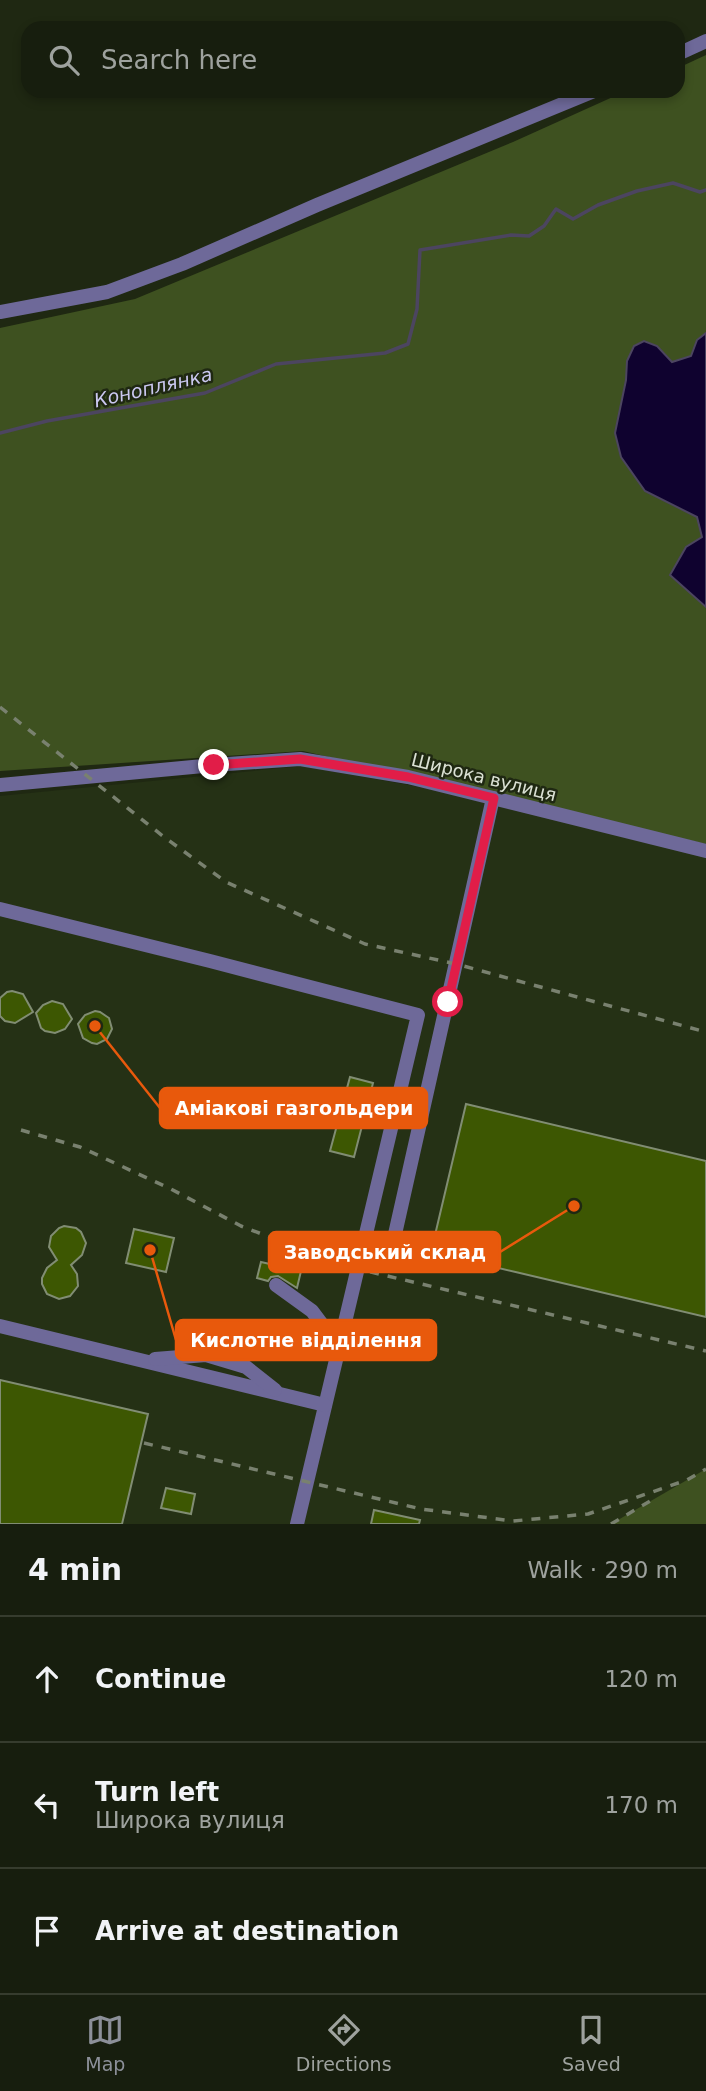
<!DOCTYPE html>
<meta charset="utf-8">
<style>
:root{--surface:#171e0e;--page:#242b1c;--text:#f1f3f6;--muted:#9ea29e;--line:#363c2e;--accent:#8c9099}
body{margin:0;font-family:"DejaVu Sans",sans-serif;background:var(--page);color:var(--text)}
.stop{position:absolute;width:21px;height:21px;margin:-16px;border:5px solid #e11d48;border-radius:50%;background:#fff}
.stop.end{background:#e11d48;border-color:#fff;box-shadow:0 2px 7px #0008}
.list{margin:0;padding:0;list-style:none}
h2{display:flex;justify-content:space-between;align-items:center;height:91px;margin:0;padding:0 28px;font-size:30px}
h2 small{font-size:23px;font-weight:400;color:var(--muted)}
.list li{display:grid;grid-template-columns:46px 1fr auto;gap:21px;align-items:center;box-sizing:border-box;height:126px;padding:0 28px;border-top:2px solid var(--line)}
.list b{display:block;font-size:26px;white-space:nowrap}
.list p{margin:0;font-size:23px;white-space:nowrap;color:var(--muted)}
.list em{font-size:23px;font-style:normal;color:var(--muted)}
.icon{flex:none;width:38px;height:38px;fill:none;stroke:currentColor;stroke-width:2;stroke-linecap:round;stroke-linejoin:round}
.map{position:relative;flex:none;width:706px;height:1524px;overflow:hidden}
.search{position:absolute;background:var(--surface);box-shadow:0 4px 10px #0003;left:21px;right:21px;top:21px;height:77px;display:flex;align-items:center;gap:18px;box-sizing:border-box;padding:0 24px;border-radius:21px;color:var(--muted);font-size:26px}
.sheet{height:469px;background:var(--surface)}
nav{display:flex;justify-content:space-around;align-items:center;box-sizing:border-box;height:98px;border-top:2px solid var(--line);background:var(--surface);font-size:19px;color:var(--muted)}
nav a{display:grid;justify-items:center;gap:4px}
nav .on{color:var(--accent)}
.map>svg:first-child{display:block}
.built{fill:#253115}
.green{fill:#3e5120}
.water{fill:#0f022f;stroke:#4c4560;stroke-width:2}
.lines{fill:none;stroke-linecap:round;stroke-linejoin:round}
.stream{stroke:#4c4560;stroke-width:3.5}
.building{fill:#3d5702;stroke:#818d73;stroke-width:2}
.minor{stroke:#6e6999;stroke-width:14}
.rail{stroke:#79816f;stroke-width:3.5;stroke-dasharray:9 9;stroke-linecap:butt}
.route{stroke:#e11d48;stroke-width:9}
.labels{text-anchor:middle;dominant-baseline:central;stroke-width:5;stroke-linejoin:round;paint-order:stroke}
.street-label{font-size:18px;fill:#dbe1d4;stroke:#1f2812}
.water-label{font-size:19px;font-style:italic;fill:#cbc8f0;stroke:#1f2812}
.leader{fill:none;stroke:#e8590c;stroke-width:2.5}
.callout-dot{fill:#e8590c;stroke:#1f2812;stroke-width:2.5}
.callout{fill:#e8590c;stroke:#e8590c;stroke-width:2.5}
.callout-label{font-size:19px;text-anchor:middle;font-weight:bold;fill:#fff}
</style>
<div class="map">
<svg width="706" height="1524" viewBox="0 0 706 1524">
<rect width="100%" height="100%" fill="#1f2812"/>
<path class="built" d="M 303,766 L 486,799 L 706,855 L 706,1524 L 0,1524 L 0,796 Z"/>
<g class="green">
<path d="M 706,55 L 706,844 L 303,751 L 0,771 L 0,328 L 135,299 L 513,142 L 626,91 L 678,91 L 678,68 Z"/>
<path d="M 706,1469 L 706,1524 L 611,1524 Z"/>
</g>
<path class="water" d="M 706,333 L 706,607 L 670,575 L 686,547 L 702,537 L 697,517 L 645,491 L 621,457 L 615,433 L 626,380 L 627,361 L 634,346 L 644,341 L 657,346 L 672,362 L 691,356 L 697,340 Z"/>
<g class="lines">
<path class="stream" d="M 0,433 L 47,421 L 205,393 L 276,364 L 385,353 L 408,344 L 417,309 L 420,250 L 511,235 L 529,236 L 544,226 L 556,209 L 573,219 L 598,205 L 637,191 L 673,183 L 700,192 L 706,190"/>
</g>
<g class="building">
<path d="M 12,991 L 23,994 L 33,1012 L 15,1023 L 5,1021 L 0,1016 L 0,998 L 7,992 Z"/>
<path d="M 52,1001 L 63,1004 L 72,1019 L 65,1029 L 55,1033 L 45,1031 L 41,1028 L 36,1013 L 43,1005 Z"/>
<path d="M 95,1011 L 100,1012 L 109,1018 L 112,1029 L 107,1039 L 97,1044 L 92,1043 L 83,1038 L 78,1024 L 85,1015 Z"/>
<path d="M 350,1077 L 373,1083 L 354,1157 L 330,1151 Z"/>
<path d="M 466,1104 L 706,1161 L 706,1317 L 431,1252 Z"/>
<path d="M 64,1226 L 76,1228 L 81,1232 L 86,1243 L 82,1255 L 71,1265 L 77,1274 L 78,1286 L 70,1296 L 59,1299 L 47,1294 L 42,1284 L 42,1278 L 47,1268 L 57,1260 L 49,1247 L 51,1236 L 59,1228 Z"/>
<path d="M 134,1229 L 174,1238 L 166,1272 L 126,1263 Z"/>
<path d="M 261,1262 L 301,1271 L 297,1288 L 278,1276 L 271,1277 L 268,1281 L 257,1278 Z"/>
<path d="M 0,1380 L 148,1414 L 122,1524 L 0,1524 Z"/>
<path d="M 166,1488 L 195,1494 L 191,1514 L 161,1508 Z"/>
<path d="M 374,1510 L 420,1520 L 419,1524 L 371,1524 Z"/>
</g>
<g class="lines">
<g class="minor">
<path d="M 678,54 L 706,41"/>
<path d="M 0,312 L 107,292 L 182,264 L 317,205 L 594,91"/>
<path d="M 0,785 L 214,765 L 300,759 L 408,777 L 706,851"/>
<path d="M 0,909 L 210,961 L 418,1015 L 297,1524"/>
<path d="M 360,1257 L 393,1243 L 493,798"/>
<path d="M 276,1285 L 312,1311 L 339,1347"/>
<path d="M 0,1326 L 325,1405"/>
<path d="M 155,1359 L 206,1355 L 246,1367 L 275,1390"/>
</g>
<g class="rail">
<path d="M 0,707 L 164,837 L 226,882 L 365,944 L 456,964 L 706,1032"/>
<path d="M 21,1130 L 80,1147 L 171,1189 L 241,1226 L 345,1266 L 706,1351"/>
<path d="M 144,1443 L 421,1509 L 513,1521 L 588,1514 L 687,1480 L 706,1469"/>
<path d="M 611,1524 L 657,1497"/>
</g>
</g>
<g class="lines">
<path class="route" d="M 214,765 L 300,759 L 408,777 L 494,798 L 448,1002"/>
</g>
<g class="labels">
<g class="street-label">
<text transform="translate(484 777) rotate(14)">Широка вулиця</text>
</g>
<g class="water-label">
<text transform="translate(153 387) rotate(-13)">Коноплянка</text>
</g>
</g>
<path class="leader" d="M95 1026L160 1108M574 1206L500 1252M150 1250L176 1340"/>
<g class="callout-dot">
<circle cx="95" cy="1026" r="7"/>
<circle cx="574" cy="1206" r="7"/>
<circle cx="150" cy="1250" r="7"/>
</g>
<g class="callout">
<rect x="160" y="1088" width="267" height="40" rx="7"/>
<rect x="269" y="1232" width="231" height="40" rx="7"/>
<rect x="176" y="1320" width="260" height="40" rx="7"/>
</g>
<g class="callout-label">
<text x="294" y="1115">Аміакові газгольдери</text>
<text x="385" y="1259">Заводський склад</text>
<text x="306" y="1347">Кислотне відділення</text>
</g>
</svg>
<div class="stop" style="left:448px;top:1002px"></div>
<div class="stop end" style="left:214px;top:765px"></div>
<div class="search"><svg class="icon" aria-label="search" viewBox="0 0 24 24"><circle cx="10" cy="10" r="6"/><path d="M15 15l6 6"/></svg>Search here</div>
</div>
<section class="sheet">
<h2>4 min<small>Walk · 290 m</small></h2>
<ul class="list">
<li><svg class="icon" aria-label="ahead" viewBox="0 0 24 24"><path d="M12 20V5M6 11l6-6 6 6"/></svg><div><b>Continue</b></div><em>120 m</em></li>
<li><svg class="icon" aria-label="left" viewBox="0 0 24 24"><path d="M17 20v-9H6M10 6l-5 5 5 5"/></svg><div><b>Turn left</b><p>Широка вулиця</p></div><em>170 m</em></li>
<li><svg class="icon" aria-label="arrive" viewBox="0 0 24 24"><path d="M6 21V4h12l-3 4 3 4H6"/></svg><div><b>Arrive at destination</b></div></li>
</ul>
</section>
<nav>
<a class="on"><svg class="icon" aria-label="map" viewBox="0 0 24 24"><path d="M3 6l6-2 6 2 6-2v14l-6 2-6-2-6 2zM9 4v14M15 6v14"/></svg>Map</a>
<a><svg class="icon" aria-label="directions" viewBox="0 0 24 24"><path d="M12 3l9 9-9 9-9-9zM9 14v-3h6M13 9l2 2-2 2"/></svg>Directions</a>
<a><svg class="icon" aria-label="saved" viewBox="0 0 24 24"><path d="M7 4h10v16l-5-4-5 4z"/></svg>Saved</a>
</nav>
